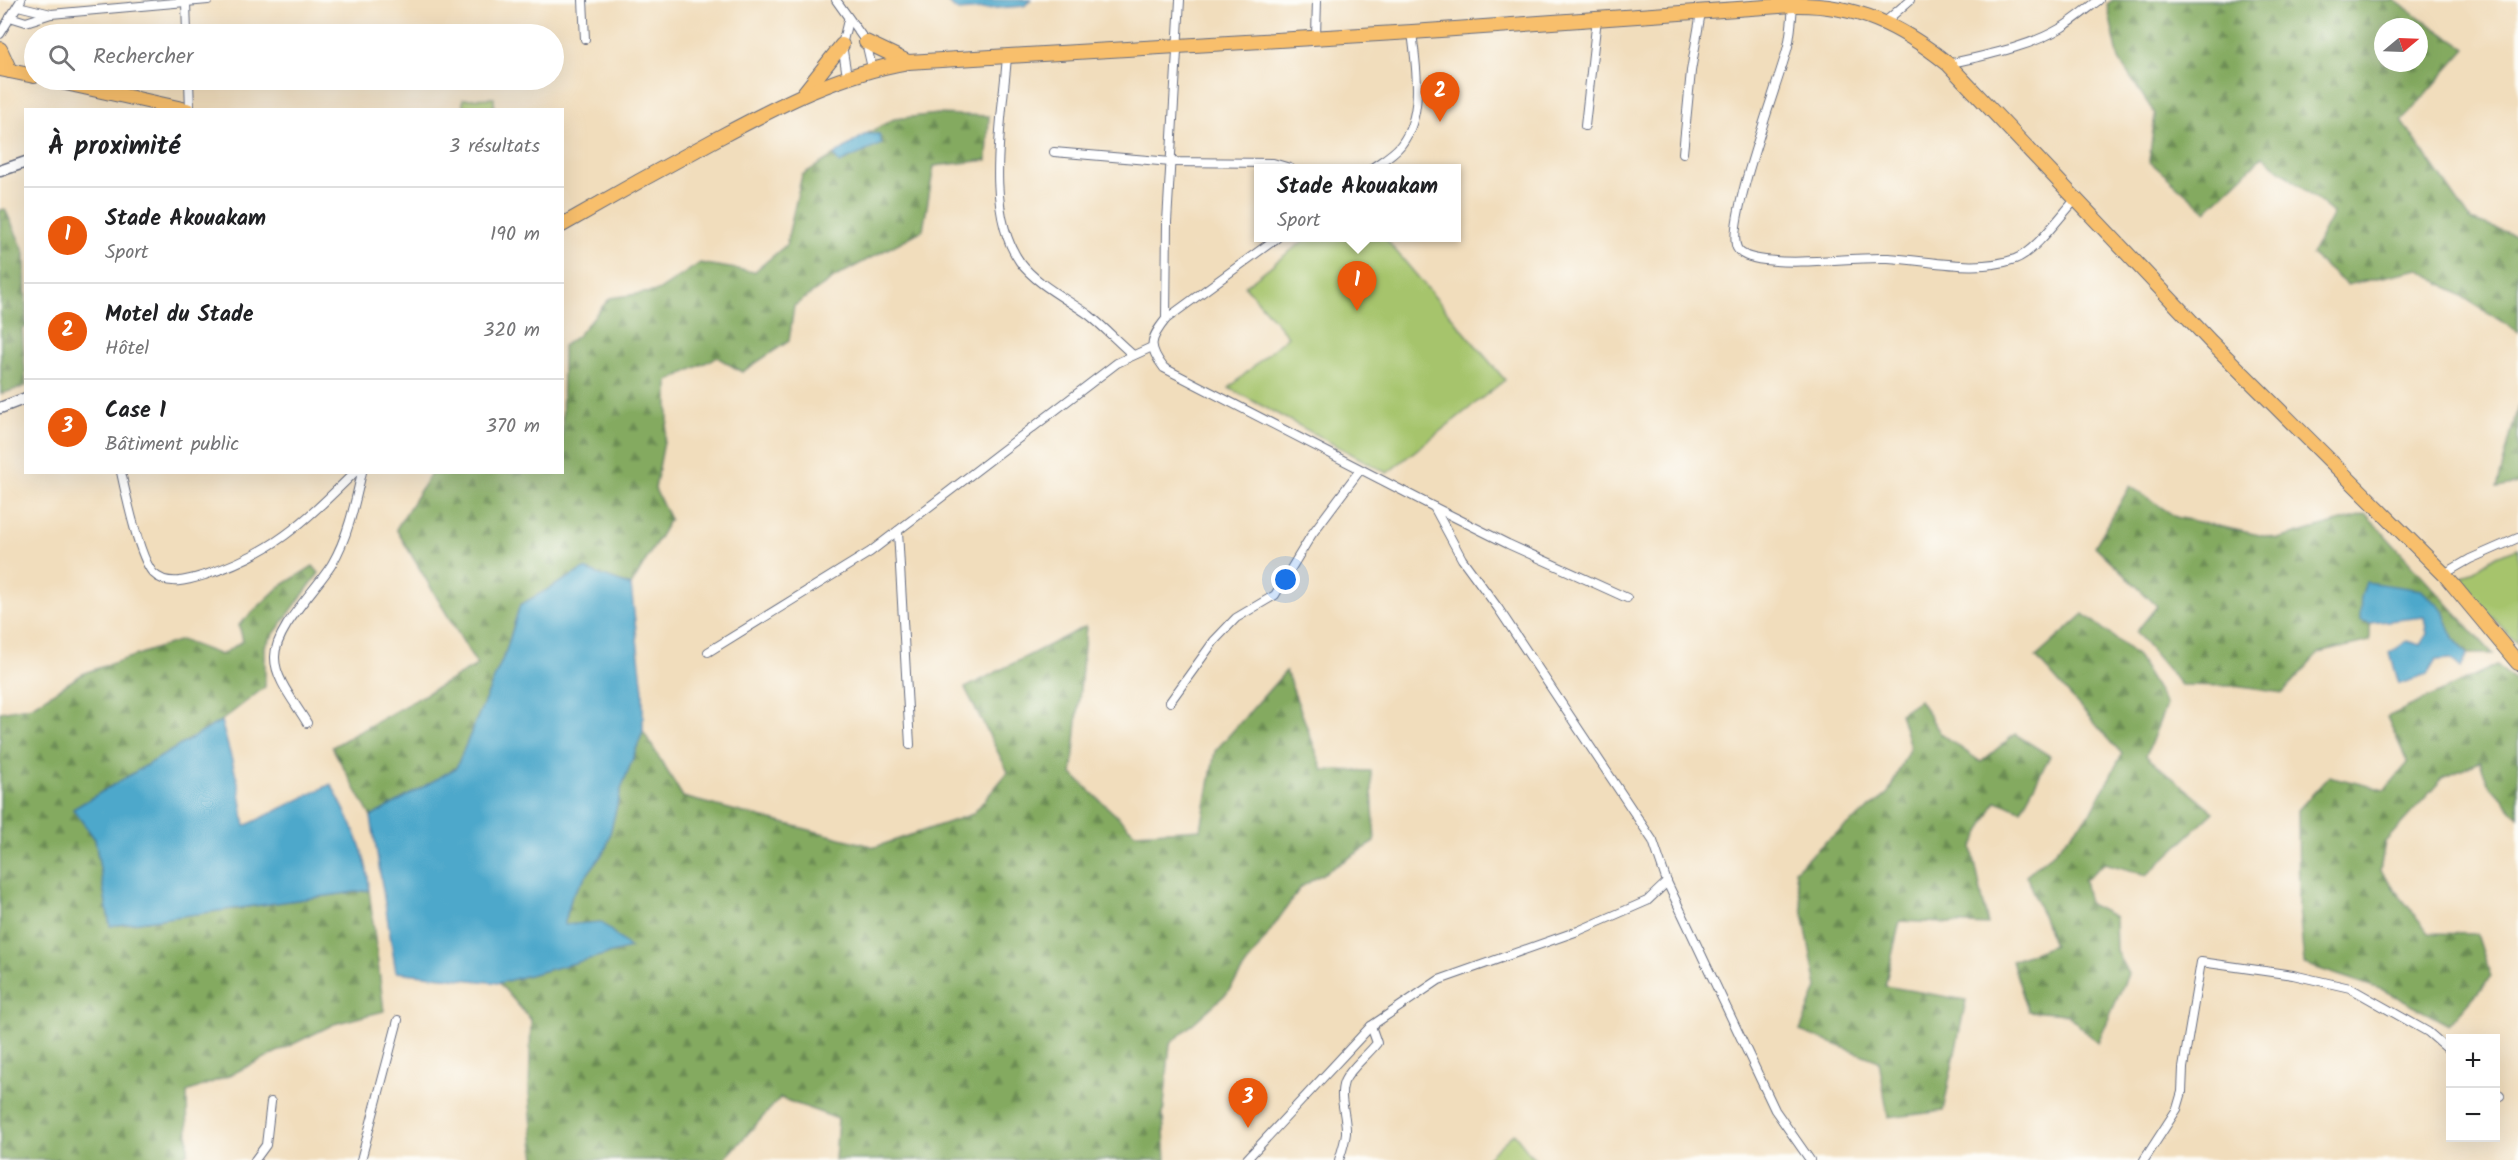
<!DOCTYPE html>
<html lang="fr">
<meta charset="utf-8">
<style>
:root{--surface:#fff;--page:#f6f6f6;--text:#202124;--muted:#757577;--line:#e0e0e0;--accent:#ea580c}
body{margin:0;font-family:Kalam,sans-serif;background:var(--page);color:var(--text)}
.controls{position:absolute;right:18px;bottom:18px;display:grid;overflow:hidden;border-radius:0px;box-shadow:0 6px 24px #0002}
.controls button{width:54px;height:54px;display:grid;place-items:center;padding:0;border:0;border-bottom:2px solid var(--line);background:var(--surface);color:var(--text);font:30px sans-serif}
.compass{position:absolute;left:2374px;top:18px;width:54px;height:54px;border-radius:50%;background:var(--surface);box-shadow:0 6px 24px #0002;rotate:71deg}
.you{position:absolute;left:1286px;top:580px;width:21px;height:21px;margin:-15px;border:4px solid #fff;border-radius:50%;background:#1a73e8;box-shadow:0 0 0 9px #1a73e833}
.badge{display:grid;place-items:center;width:39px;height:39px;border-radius:50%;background:var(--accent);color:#fff;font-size:20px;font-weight:700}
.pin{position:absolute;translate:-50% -50px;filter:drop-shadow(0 2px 3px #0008)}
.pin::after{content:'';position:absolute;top:32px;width:21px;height:18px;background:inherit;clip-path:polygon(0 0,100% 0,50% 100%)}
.popup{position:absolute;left:1254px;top:164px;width:207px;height:78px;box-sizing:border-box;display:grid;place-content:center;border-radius:0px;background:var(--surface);filter:drop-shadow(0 2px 4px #0005);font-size:20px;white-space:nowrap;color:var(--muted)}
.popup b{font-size:22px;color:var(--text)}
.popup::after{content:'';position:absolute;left:50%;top:100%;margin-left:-12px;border:12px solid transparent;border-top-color:var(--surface)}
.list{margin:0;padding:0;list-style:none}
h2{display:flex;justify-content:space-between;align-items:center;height:78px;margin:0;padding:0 24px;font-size:26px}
h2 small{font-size:20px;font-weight:400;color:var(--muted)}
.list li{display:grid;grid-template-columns:39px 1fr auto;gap:18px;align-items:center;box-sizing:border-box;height:96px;padding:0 24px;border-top:2px solid var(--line)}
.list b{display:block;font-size:22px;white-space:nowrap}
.list p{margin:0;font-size:20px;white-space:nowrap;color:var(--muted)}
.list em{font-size:20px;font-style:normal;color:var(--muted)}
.icon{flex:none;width:33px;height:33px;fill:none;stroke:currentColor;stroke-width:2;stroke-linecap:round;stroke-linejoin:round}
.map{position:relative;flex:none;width:2518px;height:1160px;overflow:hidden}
.search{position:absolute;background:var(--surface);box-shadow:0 6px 24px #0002;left:24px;top:24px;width:540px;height:66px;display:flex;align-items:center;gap:15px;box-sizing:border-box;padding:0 21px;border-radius:33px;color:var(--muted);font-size:22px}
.panel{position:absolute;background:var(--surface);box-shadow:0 6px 24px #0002;left:24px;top:108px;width:540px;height:366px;border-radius:0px}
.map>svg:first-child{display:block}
.green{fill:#a6c46c;stroke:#607a65;stroke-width:1.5}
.forest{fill:url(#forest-firs);stroke:#506c5f;stroke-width:1.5;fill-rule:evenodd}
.water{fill:#4da8cb;stroke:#346c94;stroke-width:1.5}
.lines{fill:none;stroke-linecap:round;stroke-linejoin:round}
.minor-casing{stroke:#666c7f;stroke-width:10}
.tertiary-casing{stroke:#666c7f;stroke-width:13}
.trunk-casing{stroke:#666c7f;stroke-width:16}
.minor{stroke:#fff;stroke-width:8}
.tertiary{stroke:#fff;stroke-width:10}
.trunk{stroke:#f8bf6c;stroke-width:14}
</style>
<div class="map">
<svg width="2518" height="1160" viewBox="0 0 2518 1160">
<defs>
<pattern id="forest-firs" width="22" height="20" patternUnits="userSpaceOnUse" patternTransform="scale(1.5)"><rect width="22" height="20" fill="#84aa60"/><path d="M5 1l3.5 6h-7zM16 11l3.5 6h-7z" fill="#6b8b52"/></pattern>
</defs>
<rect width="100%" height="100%" fill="#fdfcf7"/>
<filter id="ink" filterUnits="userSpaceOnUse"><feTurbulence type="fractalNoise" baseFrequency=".0167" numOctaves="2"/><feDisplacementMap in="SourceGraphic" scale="12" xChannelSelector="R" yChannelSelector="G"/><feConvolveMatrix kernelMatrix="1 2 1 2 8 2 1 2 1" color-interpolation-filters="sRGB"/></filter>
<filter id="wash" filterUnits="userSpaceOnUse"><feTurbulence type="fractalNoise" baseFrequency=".008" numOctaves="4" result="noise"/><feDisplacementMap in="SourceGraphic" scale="24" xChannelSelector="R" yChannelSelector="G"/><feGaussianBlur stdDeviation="1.35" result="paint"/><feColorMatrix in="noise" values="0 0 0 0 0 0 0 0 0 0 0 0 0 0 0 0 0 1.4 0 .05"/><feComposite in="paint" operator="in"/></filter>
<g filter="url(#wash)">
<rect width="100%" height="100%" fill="#f1ddbc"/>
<g class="green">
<path d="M 494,98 L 494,109 L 463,109 L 463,99 Z"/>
<path d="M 1307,238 L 1385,238 L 1505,380 L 1387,473 L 1229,388 L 1288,336 L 1245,286 Z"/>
<path d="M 2518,548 L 2518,644 L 2457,581 L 2496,556 Z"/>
<path d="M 1514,1133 L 1535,1160 L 1484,1160 Z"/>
</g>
<g class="forest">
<path d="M 2113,0 L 2394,0 L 2466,49 L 2402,121 L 2471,220 L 2518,236 L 2518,332 L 2419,269 L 2347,285 L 2311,255 L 2333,213 L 2263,156 L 2206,211 L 2149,161 L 2155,114 L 2119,60 L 2107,4 ZM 2383,27 L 2419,27 L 2419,63 L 2383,63 Z"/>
<path d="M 937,114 L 989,116 L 987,160 L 934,166 L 923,230 L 837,276 L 794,306 L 789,341 L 742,372 L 717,357 L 668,381 L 668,421 L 655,489 L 670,519 L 631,586 L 584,569 L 520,605 L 506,651 L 456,768 L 371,817 L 332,747 L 477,665 L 396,529 L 431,473 L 562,472 L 563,346 L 577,336 L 610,298 L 658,291 L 700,263 L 754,272 L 786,245 L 802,175 L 834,155 L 839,163 L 881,144 L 879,134 L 866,134 L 894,119 Z"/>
<path d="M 5,209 L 25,253 L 26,327 L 22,329 L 26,386 L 1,394 L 0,210 Z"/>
<path d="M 2518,406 L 2518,484 L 2497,488 Z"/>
<path d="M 2130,486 L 2176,517 L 2278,539 L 2366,514 L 2493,654 L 2468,654 L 2453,638 L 2442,610 L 2421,590 L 2389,587 L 2360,619 L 2370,623 L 2370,641 L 2319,653 L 2283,693 L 2234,686 L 2181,685 L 2136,632 L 2157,606 L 2095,546 Z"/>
<path d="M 313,566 L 319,573 L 265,646 L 265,687 L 221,721 L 73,809 L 95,839 L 110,926 L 369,890 L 384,1011 L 334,1024 L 228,1076 L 187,1092 L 188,1152 L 176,1160 L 0,1160 L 0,712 L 32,706 L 84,673 L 181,640 L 221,655 L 243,641 L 239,625 L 279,587 Z"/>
<path d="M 2084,614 L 2136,655 L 2166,705 L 2146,756 L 2214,812 L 2147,875 L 2105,863 L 2084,880 L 2089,904 L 2115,917 L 2116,951 L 2128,974 L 2098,1043 L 2067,1014 L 2028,1011 L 2012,961 L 2054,945 L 2026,875 L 2054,852 L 2092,811 L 2122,754 L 2036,657 Z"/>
<path d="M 1086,626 L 1072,774 L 1135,833 L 1201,829 L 1215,751 L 1286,671 L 1323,770 L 1371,771 L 1375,842 L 1301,887 L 1227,993 L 1170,1044 L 1163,1116 L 1166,1160 L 835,1160 L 838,1119 L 780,1098 L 724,1160 L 535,1160 L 529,1093 L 531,1020 L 499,983 L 630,948 L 564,926 L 572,895 L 606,849 L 621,789 L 643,731 L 683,797 L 875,847 L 973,814 L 1008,772 L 965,688 Z"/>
<path d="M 2497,665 L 2518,684 L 2518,817 L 2488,783 L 2480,762 L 2443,778 L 2385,842 L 2380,871 L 2429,933 L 2477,934 L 2491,977 L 2449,1025 L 2383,990 L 2304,964 L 2299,908 L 2298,810 L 2329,776 L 2385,790 L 2408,763 L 2387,717 Z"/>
<path d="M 1919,700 L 1941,734 L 1981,762 L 2015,734 L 2050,756 L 2021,810 L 1996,801 L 1972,848 L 1988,925 L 1900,921 L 1885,986 L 1966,1000 L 1943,1111 L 1888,1118 L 1879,1061 L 1800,1031 L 1817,988 L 1795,870 L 1825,842 L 1887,795 L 1910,747 L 1900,713 Z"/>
</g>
<g class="water">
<path d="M 944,0 L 1031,0 L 1024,6 L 958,11 Z"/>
<path d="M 866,134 L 879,134 L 882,144 L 839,163 L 834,155 Z"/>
<path d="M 584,569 L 631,586 L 643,691 L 643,731 L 621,789 L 606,849 L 572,895 L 564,925 L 601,922 L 630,948 L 499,983 L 396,972 L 371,817 L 456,768 L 506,651 L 520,605 Z"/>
<path d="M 2366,582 L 2421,590 L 2443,610 L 2453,638 L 2468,654 L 2461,668 L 2451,659 L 2436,660 L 2427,675 L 2399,684 L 2390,653 L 2407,641 L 2420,645 L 2427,634 L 2424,617 L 2370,623 L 2360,620 L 2361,598 Z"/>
<path d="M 221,721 L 239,786 L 245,826 L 331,784 C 347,814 369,855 369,890 L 110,926 L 95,839 L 73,809 Z"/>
</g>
</g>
<g filter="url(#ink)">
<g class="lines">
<defs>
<g id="minor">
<path d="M 583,0 L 585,39"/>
<path d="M 836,0 L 866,42 L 872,68"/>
<path d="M 186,2 L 187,34"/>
<path d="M 1793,5 C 1792,18 1791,33 1788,46 C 1780,79 1725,223 1737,248 C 1741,256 1756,259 1765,260 C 1805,265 1848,257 1888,258 C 1929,260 1975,273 2015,259 C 2035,252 2061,215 2076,199"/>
<path d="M 18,6 L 51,14"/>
<path d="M 10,17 L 26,22 L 51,14 L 208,0"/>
<path d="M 1885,22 L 1910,0"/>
<path d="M 0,34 L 21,0"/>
<path d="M 1316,36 L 1317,0"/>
<path d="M 1007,56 C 1003,116 983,210 1020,262 C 1036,284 1067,299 1089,315 C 1104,327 1118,342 1133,355"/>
<path d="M 1948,64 C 1986,55 2027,48 2061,28 C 2074,20 2087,9 2099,0"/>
<path d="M 847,76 L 842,45 L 848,20"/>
<path d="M 189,80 L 190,110"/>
<path d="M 1585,126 L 1597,18"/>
<path d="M 1054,152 L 1171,162 L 1273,163 L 1290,168"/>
<path d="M 1683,153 L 1691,71 L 1701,12"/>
<path d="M 1372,168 C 1382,161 1394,154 1401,145 C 1425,114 1416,67 1412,32"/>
<path d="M 1166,319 L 1167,222 L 1180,0"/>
<path d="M 121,472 C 126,495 139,557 153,573 C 167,587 189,580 205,575 C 275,552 304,522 355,472"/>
<path d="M 1434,507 L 1508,544 L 1627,598"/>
<path d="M 898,531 L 910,745"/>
<path d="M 2444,574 L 2470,559 L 2518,538"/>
<path d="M 708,652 L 870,552 L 1117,363 L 1152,347"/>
<path d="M 1170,702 L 1214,641 L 1236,618 L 1275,595 L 1312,534 L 1360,470"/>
<path d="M 307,723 C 297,705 275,680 275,658 C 274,629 317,589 332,564 C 348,537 355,503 362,472"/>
<path d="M 1667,882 L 1775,1110 L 1810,1160"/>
<path d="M 2496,1092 L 2500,1096"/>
<path d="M 255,1160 L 266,1145 L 271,1102"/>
<path d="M 361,1160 L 398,1020"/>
<path d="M 1246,1160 L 1371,1026 L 1439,980 L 1578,931 L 1647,901 L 1667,882 L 1653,841 L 1498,608 L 1462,559 L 1434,507 L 1164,368 C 1148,347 1149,340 1166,319 L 1277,238"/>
<path d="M 1339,1160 C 1342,1151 1345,1142 1346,1133 C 1347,1116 1338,1098 1344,1082 C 1350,1068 1367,1056 1377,1043 L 1371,1026"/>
<path d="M 2144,1160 L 2177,1109 L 2182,1092 L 2183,1068 L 2201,962 L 2293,975 L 2350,988 L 2428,1032 L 2450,1051"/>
</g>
<g id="tertiary">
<path d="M 0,171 L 26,162"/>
<path d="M 0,408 L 26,398"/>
</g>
<g id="trunk">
<path d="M 866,42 L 908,62"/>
<path d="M 0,49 L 10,71"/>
<path d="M 0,69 L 34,76"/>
<path d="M 52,80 L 187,110"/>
<path d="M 804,93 L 842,45"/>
<path d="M 562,225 C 614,195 666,166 718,138 C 780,105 838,74 908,62 L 1412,32 L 1793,5 C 1856,4 1900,25 1948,64 L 2211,342 L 2444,574 L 2518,663"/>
</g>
</defs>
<use href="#minor" class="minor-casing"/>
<use href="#tertiary" class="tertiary-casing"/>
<use href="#trunk" class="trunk-casing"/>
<use href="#minor" class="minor"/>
<use href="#tertiary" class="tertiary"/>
<use href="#trunk" class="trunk"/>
</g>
</g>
</svg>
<div class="controls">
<button>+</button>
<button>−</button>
</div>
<svg class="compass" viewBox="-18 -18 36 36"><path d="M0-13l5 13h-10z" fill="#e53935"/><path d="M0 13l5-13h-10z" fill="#757577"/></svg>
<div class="you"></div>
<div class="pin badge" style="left:1357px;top:311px">1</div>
<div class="popup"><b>Stade Akouakam</b>Sport</div>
<div class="pin badge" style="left:1440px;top:122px">2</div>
<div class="pin badge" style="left:1248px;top:1128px">3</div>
<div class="search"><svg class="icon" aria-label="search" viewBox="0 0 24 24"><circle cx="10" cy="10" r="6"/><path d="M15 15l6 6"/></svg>Rechercher</div>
<section class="panel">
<h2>À proximité<small>3 résultats</small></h2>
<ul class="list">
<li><span class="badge">1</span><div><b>Stade Akouakam</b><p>Sport</p></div><em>190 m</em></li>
<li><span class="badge">2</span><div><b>Motel du Stade</b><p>Hôtel</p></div><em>320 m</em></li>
<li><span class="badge">3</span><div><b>Case 1</b><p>Bâtiment public</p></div><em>370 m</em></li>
</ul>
</section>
</div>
